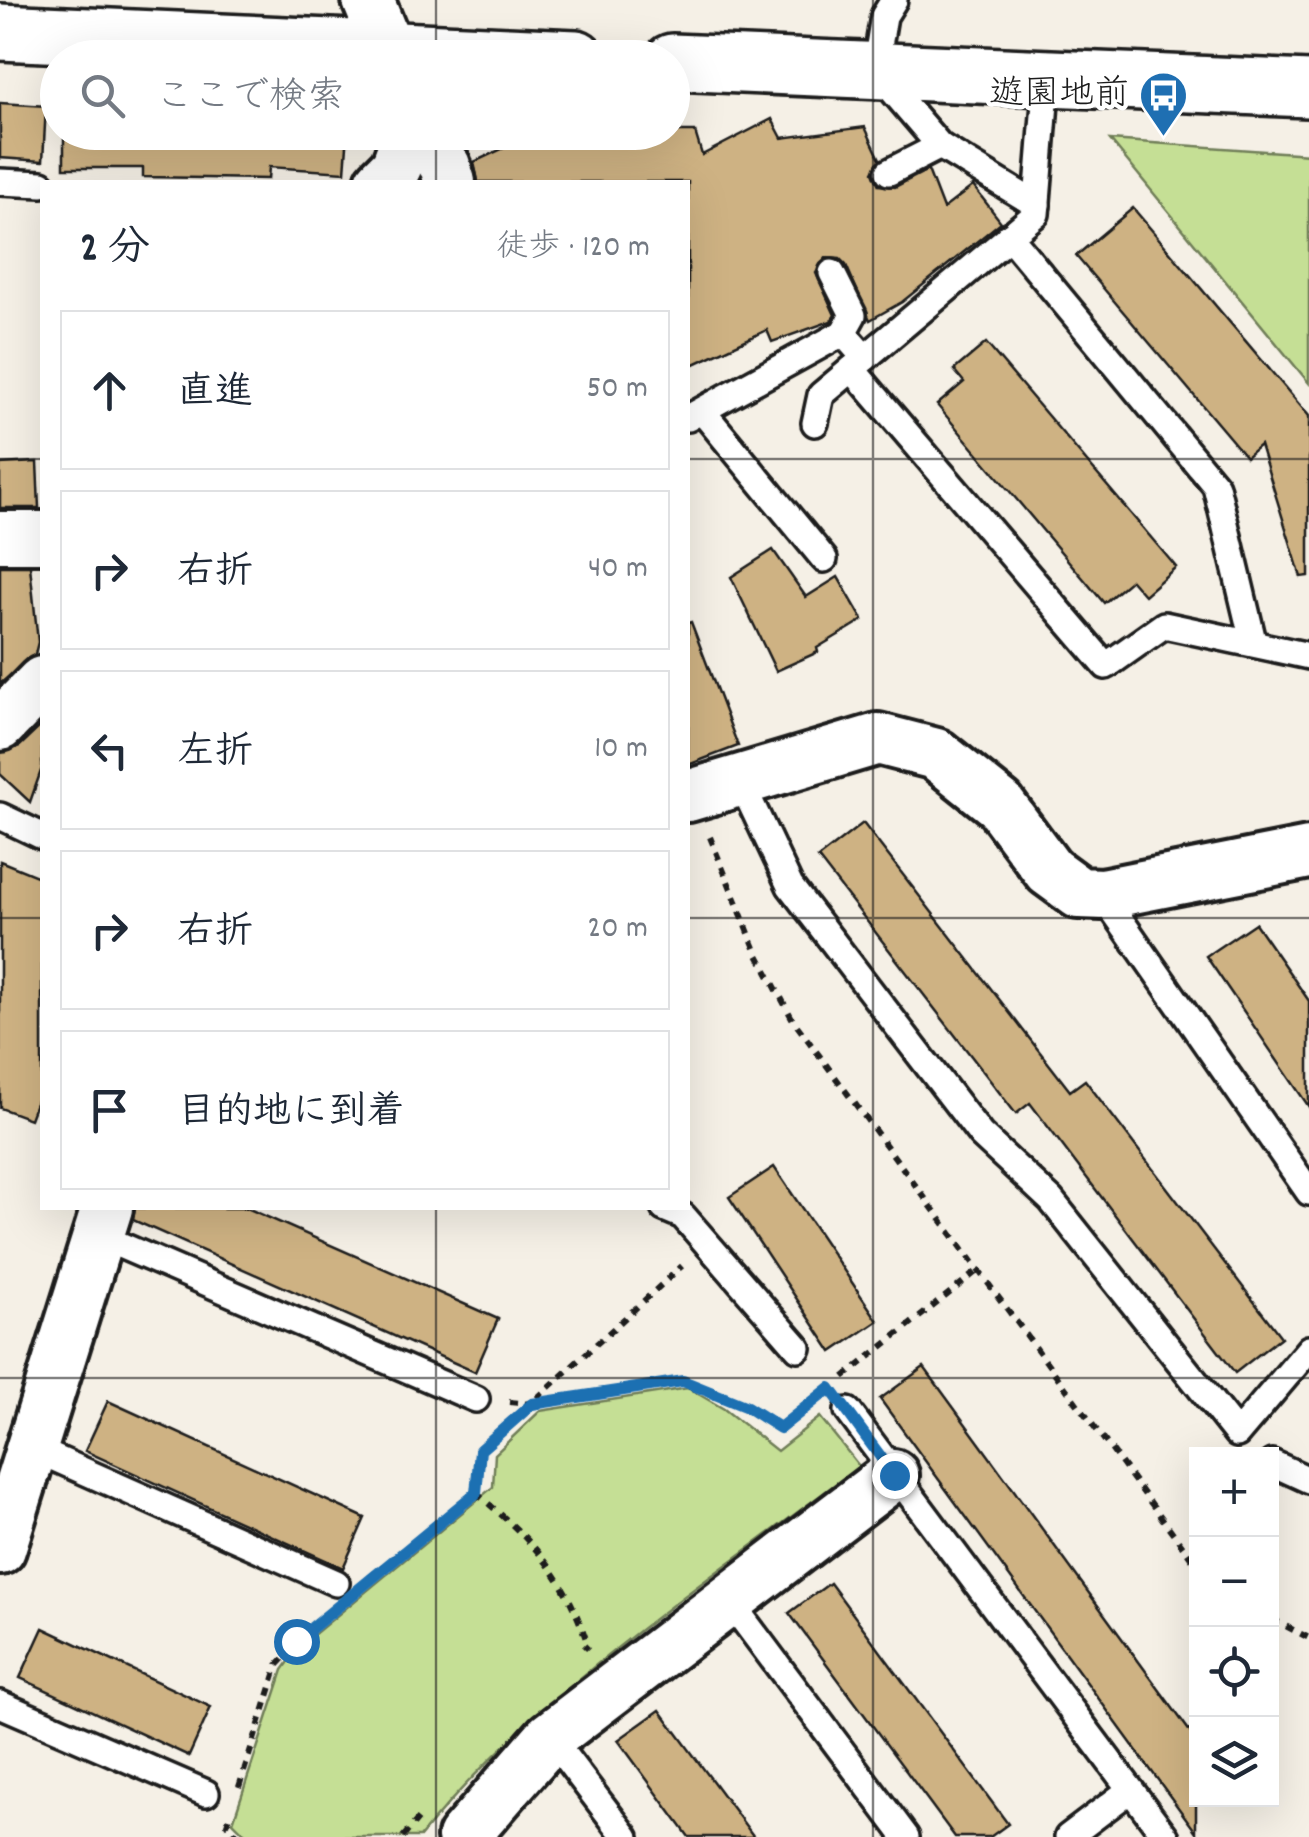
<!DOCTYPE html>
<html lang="ja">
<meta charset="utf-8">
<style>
:root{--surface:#fff;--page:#f6f6f7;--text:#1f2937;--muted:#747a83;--line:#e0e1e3}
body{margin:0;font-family:Dekko,"Klee One",sans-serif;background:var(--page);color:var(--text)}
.controls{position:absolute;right:30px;bottom:30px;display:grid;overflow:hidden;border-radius:0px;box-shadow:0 10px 40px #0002}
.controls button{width:90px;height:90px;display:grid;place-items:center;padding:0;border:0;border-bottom:2px solid var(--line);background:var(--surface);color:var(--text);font:50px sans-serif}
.stop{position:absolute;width:30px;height:30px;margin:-22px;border:8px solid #1f6fb2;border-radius:50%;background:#fff}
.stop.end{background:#1f6fb2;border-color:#fff;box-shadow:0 2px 10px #0008}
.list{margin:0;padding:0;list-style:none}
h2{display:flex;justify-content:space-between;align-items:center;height:130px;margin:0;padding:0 40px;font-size:42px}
h2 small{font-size:32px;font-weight:400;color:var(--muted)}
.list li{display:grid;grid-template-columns:65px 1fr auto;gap:30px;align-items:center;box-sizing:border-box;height:160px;margin:0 20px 20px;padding:0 20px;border:2px solid var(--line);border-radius:0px}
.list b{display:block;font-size:38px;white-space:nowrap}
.list em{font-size:32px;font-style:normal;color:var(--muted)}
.icon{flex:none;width:55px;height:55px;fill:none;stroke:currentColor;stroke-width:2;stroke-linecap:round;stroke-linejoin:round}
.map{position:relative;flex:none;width:1309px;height:1837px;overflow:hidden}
.search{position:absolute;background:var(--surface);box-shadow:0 10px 40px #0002;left:40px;top:40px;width:650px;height:110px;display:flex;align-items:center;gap:25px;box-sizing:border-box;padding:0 35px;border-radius:55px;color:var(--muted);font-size:38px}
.panel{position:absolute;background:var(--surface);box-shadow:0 10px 40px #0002;left:40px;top:180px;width:650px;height:1030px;border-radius:0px}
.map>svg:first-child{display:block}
.green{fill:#c5df95;stroke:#707e58;stroke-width:2.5}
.building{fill:#ceb283;stroke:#1c1c1c;stroke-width:2.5}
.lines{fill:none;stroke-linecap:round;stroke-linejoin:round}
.service-casing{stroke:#1c1c1c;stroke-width:32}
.minor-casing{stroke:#1c1c1c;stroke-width:58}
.tertiary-casing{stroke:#1c1c1c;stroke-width:62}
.path{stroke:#1c1c1c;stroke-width:6;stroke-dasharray:8 8;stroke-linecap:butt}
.service{stroke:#fff;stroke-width:25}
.minor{stroke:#fff;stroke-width:50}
.tertiary{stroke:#fff;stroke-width:55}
.route{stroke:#1f6fb2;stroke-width:12}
.grid{fill:none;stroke:#1c1c1c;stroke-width:2.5;stroke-opacity:0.55}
.labels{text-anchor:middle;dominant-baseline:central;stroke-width:9;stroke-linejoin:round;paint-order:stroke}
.poi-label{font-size:35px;fill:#1c1c1c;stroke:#fff;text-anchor:end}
</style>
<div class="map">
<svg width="1309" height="1837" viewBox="0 0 1309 1837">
<rect width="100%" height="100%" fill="#f5f0e6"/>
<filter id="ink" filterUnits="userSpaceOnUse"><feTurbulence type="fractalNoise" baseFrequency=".01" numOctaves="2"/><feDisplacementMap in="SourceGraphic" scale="20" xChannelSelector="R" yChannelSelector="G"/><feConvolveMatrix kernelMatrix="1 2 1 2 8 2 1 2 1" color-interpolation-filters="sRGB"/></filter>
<g filter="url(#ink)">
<g class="green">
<path d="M 1110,140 L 1309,154 L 1309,383 Z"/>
<path d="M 688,1388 L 724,1409 L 777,1451 L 820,1417 L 859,1466 C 712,1579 536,1692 420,1837 L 248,1837 L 233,1822 L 283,1670 L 301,1645 L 493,1487 L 495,1454 L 540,1411 Z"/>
</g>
<g class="building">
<path d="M 0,103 L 46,106 L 43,161 L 0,158 Z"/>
<path d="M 772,119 L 782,138 L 865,127 L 880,159 L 873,172 L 879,185 L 895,187 L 928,170 L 943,209 L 973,186 L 1001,222 L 902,302 L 870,320 L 846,265 L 840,259 L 826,258 L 816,273 L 835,315 L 831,321 L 772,342 L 767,330 L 688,367 L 688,182 L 478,182 L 474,162 L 538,132 L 695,132 L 702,155 Z"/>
<path d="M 64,132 L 348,132 L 345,172 L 269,167 L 268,179 L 143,177 L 143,168 L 64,168 Z"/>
<path d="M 1133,208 L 1309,416 L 1309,576 L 1301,577 L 1260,445 L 1246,457 L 1076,256 Z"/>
<path d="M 986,343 L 1176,567 L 1144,595 L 1131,580 L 1104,603 L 937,405 L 964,382 L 954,370 Z"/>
<path d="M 37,462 L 39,508 L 0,508 L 0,464 Z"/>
<path d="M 773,550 L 806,597 L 838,577 L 863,620 L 817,648 L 818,652 L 776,671 L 731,577 Z"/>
<path d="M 0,566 L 30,566 L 38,642 L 35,654 L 0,684 Z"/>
<path d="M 691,622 L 738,746 L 688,765 L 688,623 Z"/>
<path d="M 42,725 L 42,768 L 30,802 L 0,774 L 0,753 L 20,746 Z"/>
<path d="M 863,823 L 1070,1091 L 1085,1080 L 1281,1337 L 1235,1373 L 1030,1103 L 1016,1114 L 818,858 Z"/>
<path d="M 0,861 L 42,878 L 42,1087 L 30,1119 L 0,1108 Z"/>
<path d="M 1255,923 L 1309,1001 L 1309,1107 L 1206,956 Z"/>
<path d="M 774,1167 L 878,1321 L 832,1352 L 729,1197 Z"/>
<path d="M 135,1208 L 247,1208 L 498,1319 L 475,1372 L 133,1220 Z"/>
<path d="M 924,1367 L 1196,1740 L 1196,1832 L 880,1399 Z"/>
<path d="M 108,1401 L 365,1518 L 343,1568 L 85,1451 Z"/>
<path d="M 830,1583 L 1008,1824 L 990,1837 L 955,1837 L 789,1613 Z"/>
<path d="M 43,1628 L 211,1707 L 189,1756 L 20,1678 Z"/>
<path d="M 660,1710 L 754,1837 L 689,1837 L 618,1740 Z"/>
</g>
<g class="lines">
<defs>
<g id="service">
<path d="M 894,0 L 884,16 L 875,70 L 940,146 L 1037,205"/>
<path d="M 889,172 L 940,146"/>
<path d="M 0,182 L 42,184"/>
<path d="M 1009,236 L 1216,486 L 1253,641"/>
<path d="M 832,273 L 853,315 L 843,333"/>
<path d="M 852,369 L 1106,666 L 1164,625 L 1309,656"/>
<path d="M 703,412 L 824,559"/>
<path d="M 688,418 L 843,333 L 865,358"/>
<path d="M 815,423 L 821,395 L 1036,214 L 1047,78"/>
<path d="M 740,780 L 790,886 L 981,1135 L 1051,1200 L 1237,1434 L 1309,1349"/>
<path d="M 0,816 L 42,836"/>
<path d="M 1102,894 L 1309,1192"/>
<path d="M 664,1208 L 683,1216 L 798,1348"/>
<path d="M 99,1236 L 476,1399"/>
<path d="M 848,1411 L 1166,1837"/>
<path d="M 32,1448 L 336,1583"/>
<path d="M 1272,1463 L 1309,1480"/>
<path d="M 731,1603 L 906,1837"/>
<path d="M 0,1704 L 206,1793"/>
<path d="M 550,1737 L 626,1837"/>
<path d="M 1068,1837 L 1130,1790"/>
</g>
<g id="minor">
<path d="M 368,0 L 388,49"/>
<path d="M 424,132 L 445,166 L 450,182"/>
<path d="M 381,182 L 396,167 L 409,132"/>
<path d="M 0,537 L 42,537"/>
<path d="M 0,725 L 42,682"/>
<path d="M 688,796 L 878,739 L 936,754 L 1000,805 L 1049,871 L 1079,893 L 1102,894 L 1309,853"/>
<path d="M 0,1549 L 107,1208"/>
<path d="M 463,1837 L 550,1737 L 893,1475"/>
</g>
<g id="tertiary">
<path d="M 0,32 L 576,58"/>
<path d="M 672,62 L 1309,89"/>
</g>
</defs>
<use href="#service" class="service-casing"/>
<use href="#minor" class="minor-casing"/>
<use href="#tertiary" class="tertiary-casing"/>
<g class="path">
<path d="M 710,837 L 757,953 L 793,1020 L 1196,1564"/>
<path d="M 844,1377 L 976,1272"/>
<path d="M 509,1402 L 532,1404 L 683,1381 L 747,1407 L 780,1428 L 814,1401"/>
<path d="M 476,1493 C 533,1541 564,1573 588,1645 L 584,1649"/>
<path d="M 370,1578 L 476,1493 L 480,1450 L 682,1266"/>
<path d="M 1272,1619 L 1309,1638"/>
<path d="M 239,1787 L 278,1665 L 325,1615"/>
<path d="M 229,1818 L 227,1824 L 239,1837"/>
<path d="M 403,1837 L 418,1819"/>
</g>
<use href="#service" class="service"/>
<use href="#minor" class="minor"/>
<use href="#tertiary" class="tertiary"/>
</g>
</g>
<g class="lines" filter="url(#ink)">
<path class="route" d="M 296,1641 L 476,1493 L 480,1450 L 532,1404 L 683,1381 L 747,1407 L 780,1428 L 830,1388 L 894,1475"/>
</g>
<path class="grid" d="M 436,0 L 436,58M 873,0 L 873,1837M 436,132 L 436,182M 0,459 L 42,459M 688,459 L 1309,459M 0,918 L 42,918M 688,918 L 1309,918M 436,1208 L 436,1837M 0,1378 L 1309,1378"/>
<defs>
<symbol id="bus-pin" viewBox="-11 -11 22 30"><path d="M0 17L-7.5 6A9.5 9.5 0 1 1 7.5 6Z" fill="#1f6fb2" stroke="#fff"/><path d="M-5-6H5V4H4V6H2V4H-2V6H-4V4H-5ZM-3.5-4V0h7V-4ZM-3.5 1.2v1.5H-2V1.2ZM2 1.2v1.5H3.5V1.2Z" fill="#fff"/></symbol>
</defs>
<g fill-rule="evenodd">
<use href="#bus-pin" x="1136" y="68" width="55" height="75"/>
</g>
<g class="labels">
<g class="poi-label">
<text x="1129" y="96">遊園地前</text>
</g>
</g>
</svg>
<div class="controls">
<button>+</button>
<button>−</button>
<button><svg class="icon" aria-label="locate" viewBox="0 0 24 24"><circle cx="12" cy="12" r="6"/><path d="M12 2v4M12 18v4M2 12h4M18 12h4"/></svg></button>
<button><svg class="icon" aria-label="layers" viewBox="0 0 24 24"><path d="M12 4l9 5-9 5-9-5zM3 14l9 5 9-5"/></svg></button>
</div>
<div class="stop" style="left:296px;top:1641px"></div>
<div class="stop end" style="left:894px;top:1475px"></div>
<div class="search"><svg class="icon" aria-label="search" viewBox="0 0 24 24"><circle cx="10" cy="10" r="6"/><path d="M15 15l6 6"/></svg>ここで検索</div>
<section class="panel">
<h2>2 分<small>徒歩 · 120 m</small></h2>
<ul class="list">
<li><svg class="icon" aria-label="ahead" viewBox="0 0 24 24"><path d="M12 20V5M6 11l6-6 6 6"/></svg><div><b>直進</b></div><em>50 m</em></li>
<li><svg class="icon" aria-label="right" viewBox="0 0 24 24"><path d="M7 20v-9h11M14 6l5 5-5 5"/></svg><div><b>右折</b></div><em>40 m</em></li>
<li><svg class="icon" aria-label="left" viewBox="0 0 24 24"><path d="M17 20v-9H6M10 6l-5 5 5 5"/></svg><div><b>左折</b></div><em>10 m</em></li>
<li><svg class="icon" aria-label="right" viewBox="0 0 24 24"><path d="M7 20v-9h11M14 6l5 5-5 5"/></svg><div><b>右折</b></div><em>20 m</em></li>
<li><svg class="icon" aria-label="arrive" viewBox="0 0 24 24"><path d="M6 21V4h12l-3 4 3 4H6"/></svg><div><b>目的地に到着</b></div></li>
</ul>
</section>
</div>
